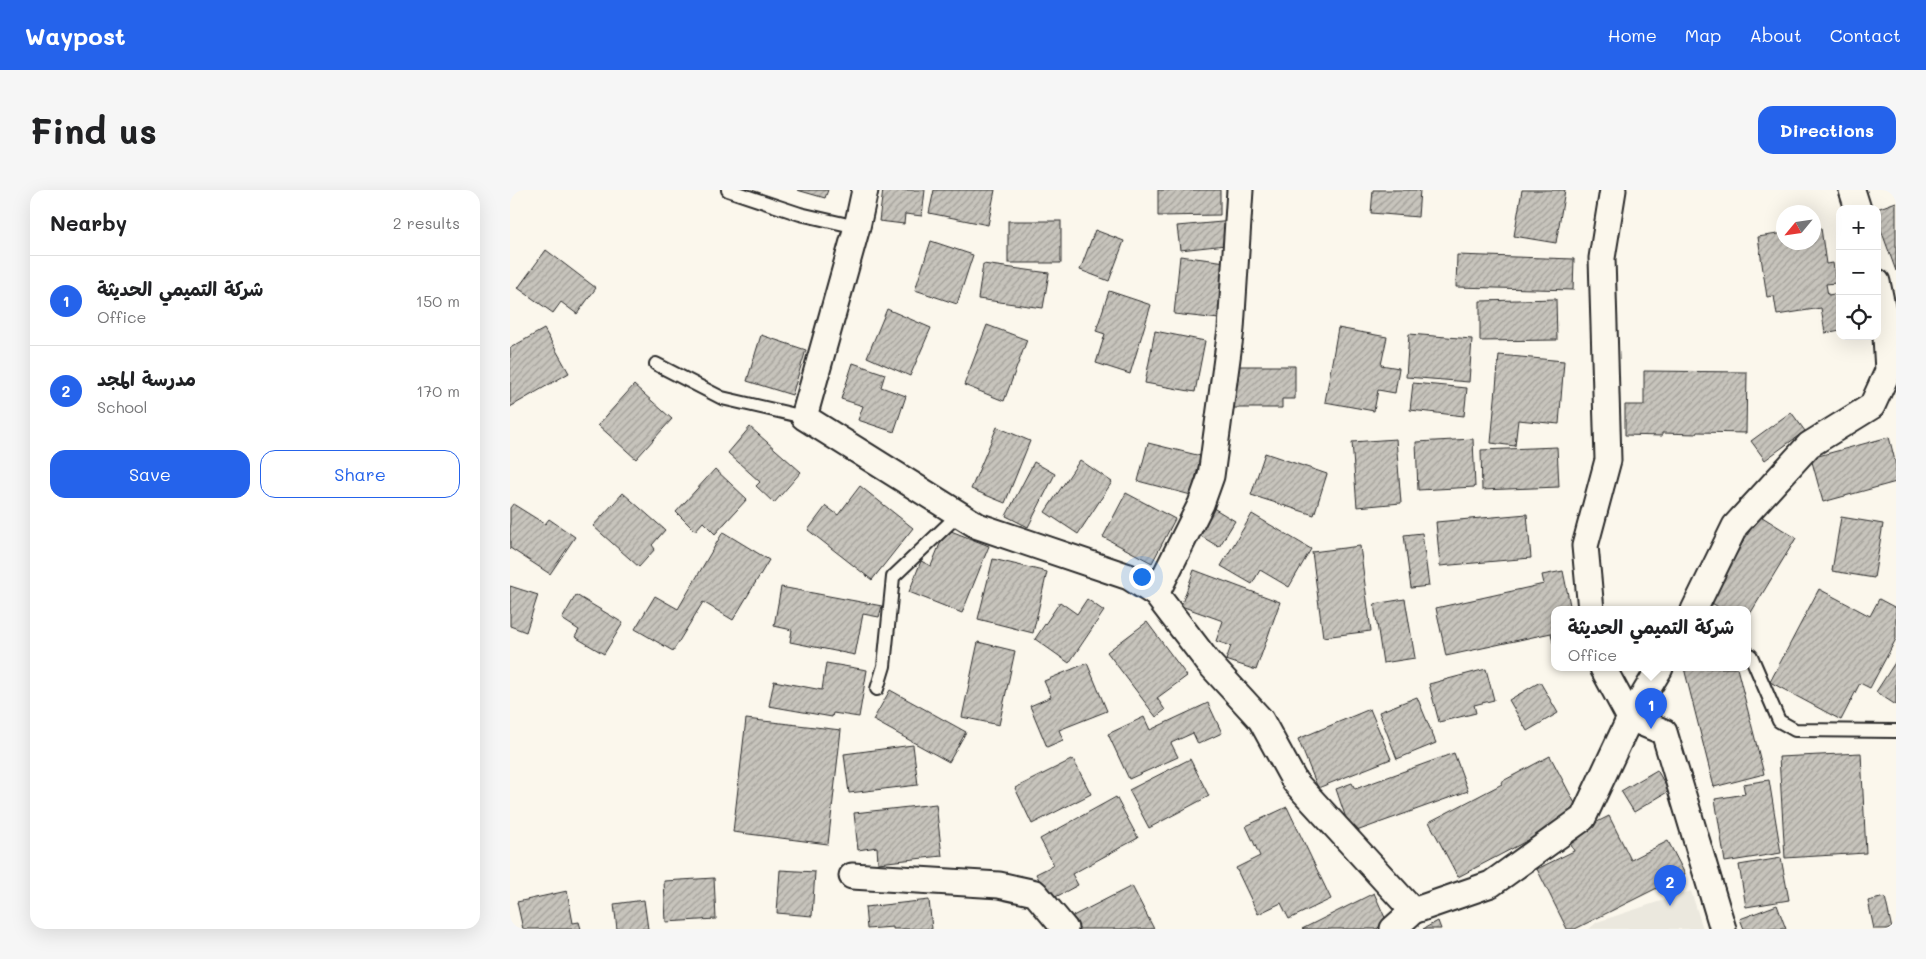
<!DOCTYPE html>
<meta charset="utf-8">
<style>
:root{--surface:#fff;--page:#f6f6f6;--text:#202124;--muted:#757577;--line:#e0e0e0;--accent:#2563eb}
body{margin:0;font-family:Mali,"Playpen Sans Arabic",sans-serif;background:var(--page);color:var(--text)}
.controls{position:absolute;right:15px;top:15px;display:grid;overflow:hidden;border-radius:10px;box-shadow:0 5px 20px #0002}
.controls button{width:45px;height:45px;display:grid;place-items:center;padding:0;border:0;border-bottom:1px solid var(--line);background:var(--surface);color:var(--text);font:25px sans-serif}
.compass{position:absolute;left:1266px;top:15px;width:45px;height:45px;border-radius:50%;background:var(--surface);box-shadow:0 5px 20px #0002;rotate:241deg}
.you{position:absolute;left:631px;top:386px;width:18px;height:18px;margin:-12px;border:4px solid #fff;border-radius:50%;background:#1a73e8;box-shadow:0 0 0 8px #1a73e833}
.badge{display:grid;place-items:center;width:32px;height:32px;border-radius:50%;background:var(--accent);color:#fff;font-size:16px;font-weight:700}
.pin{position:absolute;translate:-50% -41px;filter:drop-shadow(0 1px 2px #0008)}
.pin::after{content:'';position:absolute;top:26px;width:18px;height:15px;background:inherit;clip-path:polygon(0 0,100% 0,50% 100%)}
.popup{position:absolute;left:1041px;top:416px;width:200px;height:65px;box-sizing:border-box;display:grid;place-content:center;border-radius:10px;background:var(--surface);filter:drop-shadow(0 1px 4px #0005);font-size:16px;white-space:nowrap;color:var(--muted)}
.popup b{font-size:19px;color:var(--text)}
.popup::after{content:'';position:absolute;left:50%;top:100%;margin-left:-10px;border:10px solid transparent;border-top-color:var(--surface)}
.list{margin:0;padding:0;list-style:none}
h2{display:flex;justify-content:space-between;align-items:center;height:65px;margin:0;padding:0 20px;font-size:21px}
h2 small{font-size:16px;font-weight:400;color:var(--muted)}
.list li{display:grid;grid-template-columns:32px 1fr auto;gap:15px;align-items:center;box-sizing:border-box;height:90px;padding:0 20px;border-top:1px solid var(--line)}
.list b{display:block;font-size:19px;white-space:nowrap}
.list p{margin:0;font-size:16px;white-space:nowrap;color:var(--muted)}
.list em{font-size:16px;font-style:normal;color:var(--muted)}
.actions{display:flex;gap:10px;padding:15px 20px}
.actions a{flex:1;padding:11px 0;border:1px solid var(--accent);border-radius:15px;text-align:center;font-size:18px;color:var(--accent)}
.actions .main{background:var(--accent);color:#fff}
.icon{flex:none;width:28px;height:28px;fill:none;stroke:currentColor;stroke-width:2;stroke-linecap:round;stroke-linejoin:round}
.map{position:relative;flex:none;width:1386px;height:739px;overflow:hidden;border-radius:15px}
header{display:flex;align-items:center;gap:30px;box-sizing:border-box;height:70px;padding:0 25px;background:var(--accent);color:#fff}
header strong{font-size:24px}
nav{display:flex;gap:28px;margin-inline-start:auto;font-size:18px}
.intro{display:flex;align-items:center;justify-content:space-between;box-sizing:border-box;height:120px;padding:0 30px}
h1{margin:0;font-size:35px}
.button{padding:12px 22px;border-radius:15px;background:var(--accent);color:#fff;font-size:18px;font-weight:700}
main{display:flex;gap:30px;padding:0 30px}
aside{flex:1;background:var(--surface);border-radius:15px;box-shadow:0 5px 20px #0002}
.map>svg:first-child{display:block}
.built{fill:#ebe8de}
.building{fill:url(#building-hatch);stroke:#2b2b2b}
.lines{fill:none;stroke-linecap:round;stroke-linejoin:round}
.lane-casing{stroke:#2b2b2b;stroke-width:16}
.street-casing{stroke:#2b2b2b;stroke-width:29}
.lane{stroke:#fbf7ec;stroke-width:12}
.street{stroke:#fbf7ec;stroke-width:25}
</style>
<header>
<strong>Waypost</strong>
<nav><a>Home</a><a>Map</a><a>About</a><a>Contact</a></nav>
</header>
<div class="intro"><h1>Find us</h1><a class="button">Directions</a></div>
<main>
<aside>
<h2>Nearby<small>2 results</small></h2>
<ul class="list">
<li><span class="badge">1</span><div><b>شركة التميمي الحديثة</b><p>Office</p></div><em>150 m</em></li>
<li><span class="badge">2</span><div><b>مدرسة المجد</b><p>School</p></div><em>170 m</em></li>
</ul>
<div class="actions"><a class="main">Save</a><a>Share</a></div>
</aside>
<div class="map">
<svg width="1386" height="739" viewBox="0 0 1386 739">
<defs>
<pattern id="building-hatch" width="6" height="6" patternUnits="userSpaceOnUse" patternTransform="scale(1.25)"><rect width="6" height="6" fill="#c7c4bc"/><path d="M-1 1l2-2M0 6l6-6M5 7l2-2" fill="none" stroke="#a29f99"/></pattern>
</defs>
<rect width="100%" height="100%" fill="#fbf7ec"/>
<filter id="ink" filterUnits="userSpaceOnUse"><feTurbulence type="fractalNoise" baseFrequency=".02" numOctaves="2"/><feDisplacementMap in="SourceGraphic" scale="10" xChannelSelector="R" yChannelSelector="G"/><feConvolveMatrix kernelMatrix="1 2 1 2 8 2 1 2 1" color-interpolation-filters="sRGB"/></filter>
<g filter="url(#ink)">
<path class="built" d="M 1181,701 L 1193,739 L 1079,739 L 1087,732 Z"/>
<g class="building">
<path d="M 287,0 L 318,0 L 315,8 Z"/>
<path d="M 373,0 L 415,0 L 412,26 L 395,24 L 394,34 L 369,31 Z"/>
<path d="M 424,0 L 485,0 L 478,35 L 419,23 Z"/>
<path d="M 648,0 L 710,0 L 710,25 L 648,26 Z"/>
<path d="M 863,0 L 910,0 L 908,27 L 861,23 Z"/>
<path d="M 1012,0 L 1055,0 L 1046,53 L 1004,46 Z"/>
<path d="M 1386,12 L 1386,81 L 1367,29 L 1367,19 Z"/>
<rect x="498" y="31" width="53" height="42"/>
<path d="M 723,31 L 725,54 L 670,60 L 667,36 Z"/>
<path d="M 1311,38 L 1316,74 L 1323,73 L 1326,93 L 1316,94 L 1318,105 L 1330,103 L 1330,140 L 1315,143 L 1311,118 L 1267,125 L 1264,106 L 1257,107 L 1248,47 L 1274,43 L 1274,52 L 1304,52 L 1304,39 Z"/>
<path d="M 585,40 L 614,51 L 599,91 L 570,80 Z"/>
<path d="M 421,51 L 463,65 L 447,114 L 405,100 Z"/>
<path d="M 36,60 L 86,98 L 67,124 L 51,112 L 43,123 L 8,98 Z"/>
<path d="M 947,65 L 1064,69 L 1063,100 L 946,97 Z"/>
<path d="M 670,66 L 724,73 L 718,130 L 664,124 Z"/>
<path d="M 473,74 L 539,83 L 533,118 L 468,109 Z"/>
<path d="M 599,101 L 641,115 L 620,184 L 586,173 L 595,144 L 586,141 Z"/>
<path d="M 1046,109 L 1047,150 L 970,151 L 970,111 Z"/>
<path d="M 377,119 L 421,138 L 400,186 L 357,167 Z"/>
<path d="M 477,135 L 517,150 L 494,211 L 454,195 Z"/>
<path d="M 828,138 L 877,147 L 871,175 L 889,178 L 885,203 L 868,200 L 864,221 L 815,212 Z"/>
<path d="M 34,139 L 59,183 L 0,217 L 0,158 Z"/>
<path d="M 645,141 L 695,151 L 685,202 L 635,193 Z"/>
<path d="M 899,144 L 962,149 L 959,192 L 896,187 Z"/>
<path d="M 251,145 L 296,160 L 282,205 L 237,191 Z"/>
<path d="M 989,165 L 1054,171 L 1049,234 L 1008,230 L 1005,256 L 981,253 Z"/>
<path d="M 343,173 L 375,184 L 371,197 L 396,206 L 384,242 L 348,230 L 353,216 L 331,209 Z"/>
<path d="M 723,176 L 785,176 L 785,209 L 772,209 L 772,218 L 723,218 Z"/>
<path d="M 1134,181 L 1237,182 L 1236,243 L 1187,242 L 1186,244 L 1152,243 L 1152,246 L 1115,245 L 1115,215 L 1134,215 Z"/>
<path d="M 903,193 L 957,198 L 954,226 L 900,220 Z"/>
<path d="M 124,195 L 162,229 L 126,269 L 88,235 Z"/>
<path d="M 1281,222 L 1295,241 L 1255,270 L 1241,251 Z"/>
<path d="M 240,237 L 291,282 L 264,313 L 246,296 L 250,292 L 218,263 Z"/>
<path d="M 487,237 L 520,251 L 495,313 L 461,299 Z"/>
<path d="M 1379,247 L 1386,275 L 1386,292 L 1313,312 L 1301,268 Z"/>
<path d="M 886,249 L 891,313 L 847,317 L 842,252 Z"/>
<path d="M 963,249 L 965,297 L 908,300 L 906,252 Z"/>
<path d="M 638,253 L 691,266 L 681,305 L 628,291 Z"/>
<path d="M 1047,257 L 1049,297 L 972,300 L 971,260 Z"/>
<path d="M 755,263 L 817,284 L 804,325 L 741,305 Z"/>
<path d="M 570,270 L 602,292 L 568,344 L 535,322 Z"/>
<path d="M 524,272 L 545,284 L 518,337 L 496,326 Z"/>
<path d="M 205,279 L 237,309 L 205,344 L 193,332 L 185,341 L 166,322 Z"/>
<path d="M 350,296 L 403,338 L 362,390 L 298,340 L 316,316 L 328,325 Z"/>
<path d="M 113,303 L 155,340 L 142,355 L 145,359 L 129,377 L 83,336 Z"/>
<path d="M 616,303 L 665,329 L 642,373 L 593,347 Z"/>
<path d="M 695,313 L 725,331 L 709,357 L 679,339 Z"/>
<path d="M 3,314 L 35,334 L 39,329 L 65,347 L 40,384 L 0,358 L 0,318 Z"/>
<path d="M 742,324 L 801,359 L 779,397 L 750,380 L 742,394 L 711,376 Z"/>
<path d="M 1017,324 L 1021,368 L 930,376 L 926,332 Z"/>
<path d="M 1249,325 L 1286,348 L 1237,429 L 1237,420 L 1214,420 L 1198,411 Z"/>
<path d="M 1331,327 L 1373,334 L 1364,388 L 1322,381 Z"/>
<path d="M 436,339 L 479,356 L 452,423 L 399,402 L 411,371 L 421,376 Z"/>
<path d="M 213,342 L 259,370 L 223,430 L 193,412 L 163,461 L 125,439 L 145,406 L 168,419 Z"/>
<path d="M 912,343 L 919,396 L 901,398 L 894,345 Z"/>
<path d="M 850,356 L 861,441 L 813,447 L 802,362 Z"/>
<path d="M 483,369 L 537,382 L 523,443 L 468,429 Z"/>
<path d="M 684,380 L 770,412 L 746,480 L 716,470 L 721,456 L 706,451 L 713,431 L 671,416 Z"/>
<path d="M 1053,381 L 1061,420 L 1045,420 L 1045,453 L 1043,453 L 1041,443 L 936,466 L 926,418 L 1034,394 L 1032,385 Z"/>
<path d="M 0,396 L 28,405 L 16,442 L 0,436 Z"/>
<path d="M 271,397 L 372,416 L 369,427 L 353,424 L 345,465 L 280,452 L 282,440 L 264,436 Z"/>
<path d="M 1309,399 L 1360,426 L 1369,409 L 1386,418 L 1386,449 L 1360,498 L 1350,493 L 1331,530 L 1260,492 Z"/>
<path d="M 66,405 L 113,433 L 94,464 L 65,447 L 69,440 L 52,429 Z"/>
<path d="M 577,409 L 594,421 L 559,473 L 525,449 L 550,412 L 567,424 Z"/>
<path d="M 895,409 L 905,468 L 873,473 L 864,414 Z"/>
<path d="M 637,432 L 677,486 L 647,508 L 655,520 L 646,527 L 597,462 Z"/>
<path d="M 468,452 L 505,461 L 489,535 L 452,527 Z"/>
<path d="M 1386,471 L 1386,515 L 1366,502 Z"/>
<path d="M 316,473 L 357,480 L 349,527 L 323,523 L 322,527 L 259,516 L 264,491 L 312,500 Z"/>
<path d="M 577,473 L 597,521 L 549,540 L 553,550 L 537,557 L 520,516 L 541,507 L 534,491 Z"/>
<path d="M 1174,478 L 1227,478 L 1254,584 L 1204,597 Z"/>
<path d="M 976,479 L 984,510 L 964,515 L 966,523 L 929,532 L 919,494 Z"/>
<path d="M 1030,492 L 1048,523 L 1017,541 L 999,510 Z"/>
<path d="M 380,500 L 456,542 L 439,572 L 363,530 Z"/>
<path d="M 907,507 L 926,553 L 887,569 L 869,522 Z"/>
<path d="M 698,513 L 712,543 L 688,554 L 683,543 L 661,553 L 668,567 L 619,589 L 598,544 L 634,527 L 640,540 Z"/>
<path d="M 860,519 L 881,569 L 808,598 L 788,549 Z"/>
<path d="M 236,529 L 331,540 L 318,654 L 223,642 Z"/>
<path d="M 403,555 L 408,595 L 339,603 L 334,564 Z"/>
<path d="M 944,563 L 958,601 L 841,643 L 826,599 L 842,593 L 845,599 Z"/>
<path d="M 1351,563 L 1356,663 L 1275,668 L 1269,567 Z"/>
<path d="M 1040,566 L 1070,623 L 948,687 L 919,632 L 992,594 L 991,592 Z"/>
<path d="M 563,569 L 581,604 L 522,634 L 505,598 Z"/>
<path d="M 680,569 L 699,606 L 639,638 L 619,600 Z"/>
<path d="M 1147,580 L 1159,601 L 1124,622 L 1111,601 Z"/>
<path d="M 1259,590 L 1271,663 L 1215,672 L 1205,609 L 1235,604 L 1233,594 Z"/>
<path d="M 606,607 L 628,648 L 562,684 L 568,695 L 540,710 L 526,684 L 544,675 L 530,649 Z"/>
<path d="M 426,614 L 432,666 L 368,673 L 367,657 L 348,660 L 344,623 Z"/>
<path d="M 777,617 L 821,709 L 779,729 L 771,713 L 748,724 L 726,678 L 750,666 L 736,636 Z"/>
<path d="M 1099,626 L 1121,670 L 1158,651 L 1175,684 L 1065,739 L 1057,739 L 1027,679 L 1064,661 L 1057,647 Z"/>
<path d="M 1271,668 L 1279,710 L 1236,717 L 1229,675 Z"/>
<path d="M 270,680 L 305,682 L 302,726 L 267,723 Z"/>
<path d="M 204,688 L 206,729 L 156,732 L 154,691 Z"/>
<path d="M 622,696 L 644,739 L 565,739 L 559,728 Z"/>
<path d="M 57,701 L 63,733 L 69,732 L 71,739 L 13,739 L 7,712 Z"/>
<path d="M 864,703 L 876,730 L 867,739 L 792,739 Z"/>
<path d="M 1375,707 L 1382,739 L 1364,739 L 1358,711 Z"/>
<path d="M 134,710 L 138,739 L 107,739 L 104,714 Z"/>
<path d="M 419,710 L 422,739 L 383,739 L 383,737 L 357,739 L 355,717 Z"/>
<path d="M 1267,715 L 1276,739 L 1234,739 L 1230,729 Z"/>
<path d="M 928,731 L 931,739 L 913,739 Z"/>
</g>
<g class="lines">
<defs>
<g id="lane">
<path d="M 218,0 L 290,24 L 347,37"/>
<path d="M 146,174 L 212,208 L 294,227"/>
<path d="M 1237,463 L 1241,466 L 1269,531 L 1285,540 L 1386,541"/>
<path d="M 367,499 L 374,476 L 383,387 L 448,325"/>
</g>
<g id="street">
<path d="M 355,0 L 347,37 L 294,227 L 468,336 L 619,387 L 646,404 L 698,472 L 751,530 L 785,592 L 903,721"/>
<path d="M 1342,0 L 1348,19"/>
<path d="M 646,404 L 691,314 L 701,286 L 721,139 L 730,0"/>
<path d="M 1081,420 L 1075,356 L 1098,270 L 1092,68 L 1103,0"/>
<path d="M 1184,420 L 1225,336 L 1299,255 L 1362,216 L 1378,181 L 1375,130 L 1367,92"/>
<path d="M 1093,478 L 1120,528 L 1154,542 L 1213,739"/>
<path d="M 342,686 L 489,695 L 525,703 L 555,739"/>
<path d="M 883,739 L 903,721 L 981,694 L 1073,628 L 1120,528 L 1150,478"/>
</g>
</defs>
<use href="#lane" class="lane-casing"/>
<use href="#street" class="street-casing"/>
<use href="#lane" class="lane"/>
<use href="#street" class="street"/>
</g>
</g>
</svg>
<div class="controls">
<button>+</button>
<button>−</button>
<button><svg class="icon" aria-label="locate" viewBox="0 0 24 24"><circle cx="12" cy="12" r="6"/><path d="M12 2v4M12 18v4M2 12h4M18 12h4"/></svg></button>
</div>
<svg class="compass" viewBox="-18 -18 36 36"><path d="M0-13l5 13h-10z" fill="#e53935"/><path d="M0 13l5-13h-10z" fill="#757577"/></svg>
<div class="you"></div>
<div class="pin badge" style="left:1141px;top:539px">1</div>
<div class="popup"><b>شركة التميمي الحديثة</b>Office</div>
<div class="pin badge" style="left:1160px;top:716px">2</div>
</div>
</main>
